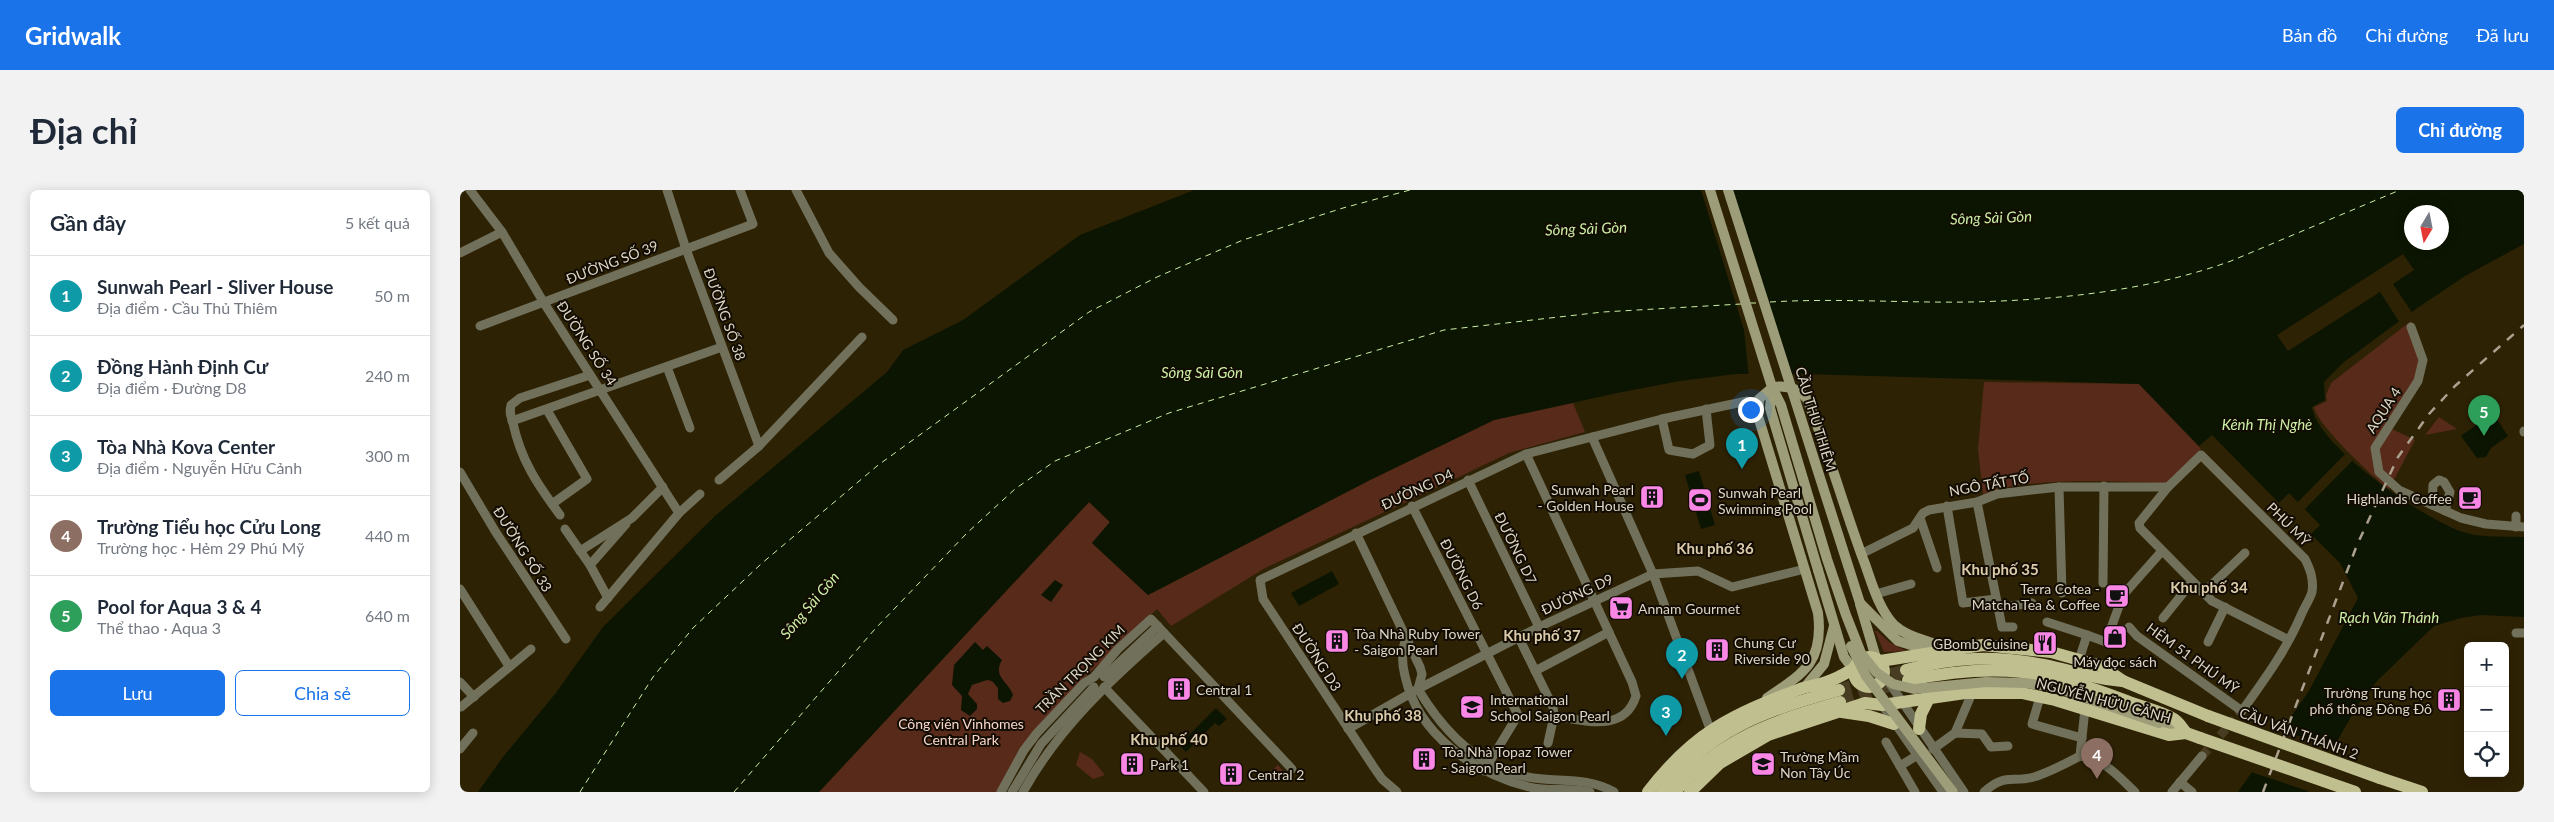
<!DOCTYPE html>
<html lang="vi">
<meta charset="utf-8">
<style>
:root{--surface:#fff;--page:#f2f2f3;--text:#1f2937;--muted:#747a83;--line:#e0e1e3;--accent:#1a73e8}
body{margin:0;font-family:Lato,sans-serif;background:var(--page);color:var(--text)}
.controls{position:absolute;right:15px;bottom:15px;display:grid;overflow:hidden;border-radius:8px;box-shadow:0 2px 12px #0003}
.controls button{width:45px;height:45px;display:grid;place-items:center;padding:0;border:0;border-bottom:1px solid var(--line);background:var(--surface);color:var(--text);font:25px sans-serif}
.compass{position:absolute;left:1944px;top:15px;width:45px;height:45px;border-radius:50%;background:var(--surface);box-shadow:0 2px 12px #0003;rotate:190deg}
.you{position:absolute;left:1290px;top:219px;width:18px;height:18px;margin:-12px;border:4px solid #fff;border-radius:50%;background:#1a73e8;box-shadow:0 0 0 8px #1a73e833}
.badge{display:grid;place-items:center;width:32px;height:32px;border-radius:50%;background:var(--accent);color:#fff;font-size:16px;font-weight:700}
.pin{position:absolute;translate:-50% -41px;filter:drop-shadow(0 1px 2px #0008)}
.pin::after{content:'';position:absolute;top:26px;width:18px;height:15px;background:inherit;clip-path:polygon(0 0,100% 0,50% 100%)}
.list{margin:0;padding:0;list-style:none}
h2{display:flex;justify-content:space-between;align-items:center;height:65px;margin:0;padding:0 20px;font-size:21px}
h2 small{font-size:16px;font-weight:400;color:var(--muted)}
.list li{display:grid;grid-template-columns:32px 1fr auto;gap:15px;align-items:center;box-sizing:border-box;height:80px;padding:0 20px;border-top:1px solid var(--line)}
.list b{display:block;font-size:19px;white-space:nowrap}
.list p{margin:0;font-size:16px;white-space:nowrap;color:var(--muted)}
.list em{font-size:16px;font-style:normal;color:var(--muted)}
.actions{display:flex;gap:10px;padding:15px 20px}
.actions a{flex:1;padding:11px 0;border:1px solid var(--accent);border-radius:8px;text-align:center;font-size:18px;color:var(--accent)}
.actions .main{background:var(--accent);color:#fff}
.icon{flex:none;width:28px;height:28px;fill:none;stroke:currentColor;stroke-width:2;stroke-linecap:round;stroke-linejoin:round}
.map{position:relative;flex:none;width:2064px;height:602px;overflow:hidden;border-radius:8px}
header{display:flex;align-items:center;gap:30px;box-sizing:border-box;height:70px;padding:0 25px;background:var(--accent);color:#fff}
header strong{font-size:24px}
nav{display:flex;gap:28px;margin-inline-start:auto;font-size:18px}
.intro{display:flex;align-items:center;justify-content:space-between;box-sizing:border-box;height:120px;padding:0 30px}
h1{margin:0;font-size:35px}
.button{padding:12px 22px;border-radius:8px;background:var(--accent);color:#fff;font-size:18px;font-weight:700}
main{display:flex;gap:30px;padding:0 30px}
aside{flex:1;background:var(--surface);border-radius:8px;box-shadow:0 2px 12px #0003}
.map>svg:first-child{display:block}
.green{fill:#572a1a}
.water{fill:#0b1501;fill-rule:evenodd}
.pier{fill:#2e2205}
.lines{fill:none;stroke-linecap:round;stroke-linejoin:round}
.ferry{stroke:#ccf0a5;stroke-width:1;stroke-dasharray:6 5;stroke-linecap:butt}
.street-tunnel{stroke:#483d22;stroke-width:9;stroke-dasharray:9 4.5;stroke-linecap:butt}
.primary-tunnel{stroke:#483d22;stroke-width:12;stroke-dasharray:12 6;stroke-linecap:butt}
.street{stroke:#71715b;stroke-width:9}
.secondary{stroke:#9e9d79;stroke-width:10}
.primary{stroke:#c0bf90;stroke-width:12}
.rail{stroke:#aba18e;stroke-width:2.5;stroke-dasharray:9 9;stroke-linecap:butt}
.secondary-bridge{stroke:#9e9d79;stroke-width:10}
.primary-bridge{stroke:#c0bf90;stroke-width:12}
.labels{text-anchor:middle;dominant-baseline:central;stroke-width:4;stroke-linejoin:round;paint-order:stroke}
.street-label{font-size:14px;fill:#ddd5c5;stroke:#120c03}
.poi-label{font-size:14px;fill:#ddd5c5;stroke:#120c03;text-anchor:start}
.park-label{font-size:14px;fill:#f8d6ca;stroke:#120c03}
.water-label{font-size:15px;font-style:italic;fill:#ccf0a5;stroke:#120c03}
.neighbourhood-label{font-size:15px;font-weight:bold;fill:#dcccac;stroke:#120c03}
</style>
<header>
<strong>Gridwalk</strong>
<nav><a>Bản đồ</a><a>Chỉ đường</a><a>Đã lưu</a></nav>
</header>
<div class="intro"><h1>Địa chỉ</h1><a class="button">Chỉ đường</a></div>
<main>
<aside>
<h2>Gần đây<small>5 kết quả</small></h2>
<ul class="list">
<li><span class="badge" style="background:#0f9aa8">1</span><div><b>Sunwah Pearl - Sliver House</b><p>Địa điểm · Cầu Thủ Thiêm</p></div><em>50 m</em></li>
<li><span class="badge" style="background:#0f9aa8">2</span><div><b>Đồng Hành Định Cư</b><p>Địa điểm · Đường D8</p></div><em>240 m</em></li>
<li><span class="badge" style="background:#0f9aa8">3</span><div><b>Tòa Nhà Kova Center</b><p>Địa điểm · Nguyễn Hữu Cảnh</p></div><em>300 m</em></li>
<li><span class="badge" style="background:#8d6e63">4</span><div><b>Trường Tiểu học Cửu Long</b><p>Trường học · Hẻm 29 Phú Mỹ</p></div><em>440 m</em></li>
<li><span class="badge" style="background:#2e9e5b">5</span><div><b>Pool for Aqua 3 &amp; 4</b><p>Thể thao · Aqua 3</p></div><em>640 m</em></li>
</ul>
<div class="actions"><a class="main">Lưu</a><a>Chia sẻ</a></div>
</aside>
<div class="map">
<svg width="2064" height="602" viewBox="0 0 2064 602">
<rect width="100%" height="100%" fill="#2e2205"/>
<g class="green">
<path d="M 1951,131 C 1975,181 1961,197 1930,238 L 1955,250 L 1929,299 C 1913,287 1857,235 1854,217 L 1867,211 L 1866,205 L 1871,193 Z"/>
<path d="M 1524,192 L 1679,194 L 1741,259 L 1707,293 C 1664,292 1559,286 1523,305 L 1518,259 Z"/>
<path d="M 1113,213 L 1125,242 L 1049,263 L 978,297 L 805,378 L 711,436 L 697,419 L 621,491 L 538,602 L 359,602 L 629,312 L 650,332 L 632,353 L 688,405 L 910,290 L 1034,230 Z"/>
<path d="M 1979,227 L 1997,239 L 1965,245 Z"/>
<path d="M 1415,441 L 1417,441 L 1429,452 L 1446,461 L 1424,462 Z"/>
<path d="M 620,562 L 632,569 L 645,585 L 633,589 L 616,575 Z"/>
<path d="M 818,575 L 826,585 L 817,593 L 809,583 Z"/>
</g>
<g class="water">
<path d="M 734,0 L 2064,0 L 2064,54 L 2005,86 L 1953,121 L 1884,172 L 1864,192 L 1865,210 L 1852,217 C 1857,256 1965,330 2003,342 C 2021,348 2044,346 2064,347 L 2064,427 L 2021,425 L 2001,428 L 1974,436 L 1918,490 L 1899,513 L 1848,602 L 1778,602 L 1849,501 L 1898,408 L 1880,373 L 1851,344 L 1860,335 L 1829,303 L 1819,313 L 1752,245 L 1739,256 L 1679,194 L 1344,184 L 1276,184 L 1220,191 L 1157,203 L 1034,230 L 910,290 L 688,405 L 632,353 L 650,332 L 629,312 L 359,602 L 18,602 L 43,567 L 95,504 L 143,437 L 255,326 L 427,182 L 443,160 L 503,130 L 620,45 ZM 1952,22 L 1982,22 L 1982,52 L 1952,52 Z"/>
<path d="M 2033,223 L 2048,246 L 2031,258 L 2026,267 L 2017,268 L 2001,246 Z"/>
<path d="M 1239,281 L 1255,335 L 1241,339 L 1225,285 Z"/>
<path d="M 872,381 L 879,394 L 839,416 L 831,403 Z"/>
<path d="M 595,390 L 603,395 L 591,412 L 581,405 Z"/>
<path d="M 515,452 L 523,460 L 527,456 L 542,470 C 532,487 549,492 553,505 L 550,511 L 543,513 L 538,509 L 538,498 L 532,491 L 527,490 L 512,495 L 508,504 L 517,514 L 517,519 L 510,526 L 501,520 L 502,506 L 492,495 L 494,475 Z"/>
<path d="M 756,518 L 767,529 L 759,536 L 755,533 L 726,562 L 714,550 L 722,542 L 727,547 Z"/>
</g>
<g class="pier">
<path d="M 1241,0 L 1272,0 L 1332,186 L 1289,187 L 1284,140 Z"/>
<path d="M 1943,64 L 1954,80 L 1933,94 L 1953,124 L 1940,133 L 1920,102 L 1828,161 L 1817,145 Z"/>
<path d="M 1887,262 L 1894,269 L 1843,321 L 1836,314 Z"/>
<path d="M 1820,539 L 1877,560 L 1851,602 L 1788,581 Z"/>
</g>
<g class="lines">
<g class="ferry">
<path d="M 1310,112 C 1377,108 1443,113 1510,112 C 1598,110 1688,101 1771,71 L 1940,0"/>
<path d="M 1290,113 L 1298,113"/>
<path d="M 120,602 L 193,487 L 233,438 L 301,374 L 417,276 L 629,122 L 697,87 L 783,50 L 883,18 L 950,0"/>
<path d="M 274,602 L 415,439 L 507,343 L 555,299 L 595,271 L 709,223 L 984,140 L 1143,122 L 1281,114"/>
</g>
<path class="street-tunnel" d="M 1742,566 L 1782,521"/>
<g class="primary-tunnel">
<path d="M 1379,500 L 1446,480"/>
<path d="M 1382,511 L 1442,492"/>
</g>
<g class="street">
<path d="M 10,0 L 42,42 L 84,113 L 219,323"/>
<path d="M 207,0 L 226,59 L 299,256"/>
<path d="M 336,0 L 369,63 L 399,97 L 433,130"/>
<path d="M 0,63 L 42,42"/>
<path d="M 20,136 L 293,34 L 280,0"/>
<path d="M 1951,137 L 1963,170 L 1958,191 L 1915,258 L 1919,282 L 1939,300 L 2001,328 L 2026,334 L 2064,337"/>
<path d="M 207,177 L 230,238"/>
<path d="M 87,220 L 127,289 L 92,314"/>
<path d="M 1202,229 L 1209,260 L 1233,264 L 1250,255 L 1246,219"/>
<path d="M 52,231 L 262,157"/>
<path d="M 2064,241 L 2064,242"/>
<path d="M 1132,247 L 1193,384 L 1250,539"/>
<path d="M 1066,264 L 1172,492 L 1176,506 C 1164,544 1123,530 1094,526"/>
<path d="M 0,282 L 35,341 L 106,449"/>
<path d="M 259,290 L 299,256 L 402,147"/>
<path d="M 1008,290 L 1079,437"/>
<path d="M 1599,297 L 1602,403"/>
<path d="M 1517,312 L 1542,437 L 1553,437"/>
<path d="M 1972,315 L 1973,295 L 1979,290 L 1984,292 L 1990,302 L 1985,321"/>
<path d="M 952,316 L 1058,525 L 1024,581"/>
<path d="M 1487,316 L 1503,413 L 1536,409"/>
<path d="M 100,325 C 78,295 61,271 53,233 C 51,226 49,223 51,215 L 60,208 L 130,185"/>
<path d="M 1460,328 L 1477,378"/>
<path d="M 2056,337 L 2056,326"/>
<path d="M 105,339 L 130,375"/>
<path d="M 896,343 L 960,477 L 962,484 L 958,499 C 986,546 1026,585 1083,589 C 1109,591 1131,589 1154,602"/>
<path d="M 120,361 L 172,328 L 203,297"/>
<path d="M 1401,364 L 1453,338 L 1463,323 L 1469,320 L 1517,312 L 1537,304 L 1599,297 L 1708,297"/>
<path d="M 1643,393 L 1644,296"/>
<path d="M 0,399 L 49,476"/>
<path d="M 1743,403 L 1785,363"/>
<path d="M 1416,404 L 1451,394"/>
<path d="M 148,408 L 130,375 L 166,334"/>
<path d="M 140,417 L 219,323 L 240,304"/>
<path d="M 1538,418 L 1572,413"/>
<path d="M 1703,428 L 1732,392"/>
<path d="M 1587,432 L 1627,445"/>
<path d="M 1669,437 L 1677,446 L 1782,521 C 1805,489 1827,459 1842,423 C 1845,416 1850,409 1852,402 C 1854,389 1850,379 1845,369 L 1741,265 L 1708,297 L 1679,333 L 1680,338 L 1752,411 L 1829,450"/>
<path d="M 2056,443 L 2064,443"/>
<path d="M 1059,448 L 1093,517 L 1094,526 L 1088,553"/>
<path d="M 946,449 C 941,461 942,474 945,486 C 958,545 1014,583 1069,597 C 1089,602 1111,597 1130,602"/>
<path d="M 1748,452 L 1765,417"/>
<path d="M 1619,470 L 1627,445 L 1646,452 L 1663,405 L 1702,361"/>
<path d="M 1075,481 L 1149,442"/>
<path d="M 644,487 L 698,436"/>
<path d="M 1428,491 L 1504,602"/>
<path d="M 0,492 L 14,507"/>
<path d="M 644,497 L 744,602"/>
<path d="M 1580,507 L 1572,534 L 1622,548"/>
<path d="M 1420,512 L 1483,602"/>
<path d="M 1,517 L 71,459"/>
<path d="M 888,539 L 958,499 L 1079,437 L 1193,384 L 1238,381 L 1272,397 L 1345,379"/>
<path d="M 1495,543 L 1512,503"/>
<path d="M 1426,552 L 1455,602"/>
<path d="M 0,559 L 13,543"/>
<path d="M 1473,559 L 1495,543 L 1522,544 L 1531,557 L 1548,556"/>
<path d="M 1620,566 C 1644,569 1658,586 1675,602"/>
<path d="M 1620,566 L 1625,519"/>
<path d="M 1440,576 L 1456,566"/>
<path d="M 1720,592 L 1732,602"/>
<path d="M 541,602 L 564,560 L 577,543 L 624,493 L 634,487 L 658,459 L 691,429 L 832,579"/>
<path d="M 552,602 L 581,554 L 634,497"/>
<path d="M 563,602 C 597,540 651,489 704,443"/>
<path d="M 937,602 L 922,589 L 913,576 L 803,409 L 800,390 L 1066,264 L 1202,229 L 1287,211 L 1297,217"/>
<path d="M 1524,602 C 1545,583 1550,593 1574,587 C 1590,582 1605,574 1620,566"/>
<path d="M 1712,602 L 1742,566"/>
</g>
<g class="secondary">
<path d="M 1250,0 L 1312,197"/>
<path d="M 1358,380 L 1384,467 L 1393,479"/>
<path d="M 1400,413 L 1438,451 L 1470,461"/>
<path d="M 1400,414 L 1416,468"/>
<path d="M 1345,497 L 1364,474 L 1374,436"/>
<path d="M 1307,508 C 1344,483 1364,472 1358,423 L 1298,226 L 1299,209 L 1313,197 C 1326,195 1338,198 1347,209 C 1369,262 1384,319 1405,374 C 1412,394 1419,419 1434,435 C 1448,448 1470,450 1486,459"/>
<path d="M 1699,533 L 1725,543"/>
</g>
<g class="primary">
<circle cx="1409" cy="482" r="15"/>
<path d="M 1420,471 L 1523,455 L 1591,462 L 1641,476 L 1663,491 L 1748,526"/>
<path d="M 1446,480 C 1494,467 1534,465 1584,475 C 1612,481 1635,489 1663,491"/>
<path d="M 1448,490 C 1538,472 1583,479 1667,511 C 1682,517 1701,521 1714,529 C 1719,532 1723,539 1726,543"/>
<path d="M 1382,522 L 1409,526 L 1434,534"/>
<path d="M 1459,539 L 1461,524 L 1469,508"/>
<path d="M 1920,588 L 1962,602"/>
<path d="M 1188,602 C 1233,543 1271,525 1340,499 C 1349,496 1360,495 1369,491 C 1378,488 1386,483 1393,479"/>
<path d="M 1202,602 C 1250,538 1305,521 1379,500"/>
<path d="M 1215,602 C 1261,548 1314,531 1380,512"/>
<path d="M 1230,602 L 1260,573 L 1308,545 L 1405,513 L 1422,515 L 1505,503 L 1562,503 L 1595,510 L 1709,545 L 1726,543 L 1740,548"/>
</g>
<path class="rail" d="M 1803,602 L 1897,355 L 1938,267 L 1969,224 L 1995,196 L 2064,135"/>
<g class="secondary-bridge">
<path d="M 1268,0 L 1400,413"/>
<path d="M 1312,197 L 1321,215 L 1367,369 L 1386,425 L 1401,463 L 1416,482 L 1433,494 L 1454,499 L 1526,492 L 1565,493 L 1594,497 L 1699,533"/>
<path d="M 1312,198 L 1310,218 L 1358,380"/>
<path d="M 1391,456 L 1406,486 L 1493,602"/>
</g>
<g class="primary-bridge">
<path d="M 1748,526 L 1920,588"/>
<path d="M 1740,548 L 1895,602"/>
</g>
</g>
<defs>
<symbol id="building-square" viewBox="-11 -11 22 22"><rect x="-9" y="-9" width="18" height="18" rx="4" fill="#fa87e6" stroke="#120c03"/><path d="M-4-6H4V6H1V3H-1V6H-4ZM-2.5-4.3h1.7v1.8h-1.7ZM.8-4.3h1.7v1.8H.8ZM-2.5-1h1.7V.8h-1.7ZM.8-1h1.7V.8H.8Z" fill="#111"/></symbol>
<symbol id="cafe-square" viewBox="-11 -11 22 22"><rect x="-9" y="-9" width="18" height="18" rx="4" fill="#fa87e6" stroke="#120c03"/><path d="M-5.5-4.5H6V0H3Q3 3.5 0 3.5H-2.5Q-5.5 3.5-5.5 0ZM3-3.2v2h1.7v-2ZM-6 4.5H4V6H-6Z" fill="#111"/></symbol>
<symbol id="stadium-square" viewBox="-11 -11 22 22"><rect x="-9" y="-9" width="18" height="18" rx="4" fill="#fa87e6" stroke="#120c03"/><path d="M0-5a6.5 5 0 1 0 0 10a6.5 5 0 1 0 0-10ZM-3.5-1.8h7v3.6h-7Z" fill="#111"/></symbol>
<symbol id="supermarket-square" viewBox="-11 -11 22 22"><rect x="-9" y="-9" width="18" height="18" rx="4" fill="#fa87e6" stroke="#120c03"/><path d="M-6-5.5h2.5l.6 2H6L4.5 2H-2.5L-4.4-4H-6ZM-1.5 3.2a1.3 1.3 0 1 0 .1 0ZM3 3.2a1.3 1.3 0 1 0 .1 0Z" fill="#111"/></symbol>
<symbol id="shop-square" viewBox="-11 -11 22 22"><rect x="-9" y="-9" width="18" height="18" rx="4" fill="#fa87e6" stroke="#120c03"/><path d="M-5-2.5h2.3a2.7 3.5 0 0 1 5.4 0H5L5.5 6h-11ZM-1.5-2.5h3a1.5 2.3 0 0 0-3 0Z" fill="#111"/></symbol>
<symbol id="restaurant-square" viewBox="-11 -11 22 22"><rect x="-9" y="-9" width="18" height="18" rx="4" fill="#fa87e6" stroke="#120c03"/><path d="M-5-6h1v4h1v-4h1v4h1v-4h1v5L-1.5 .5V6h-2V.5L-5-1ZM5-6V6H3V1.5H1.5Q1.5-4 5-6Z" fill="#111"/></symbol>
<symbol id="school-square" viewBox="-11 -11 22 22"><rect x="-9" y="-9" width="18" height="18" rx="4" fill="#fa87e6" stroke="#120c03"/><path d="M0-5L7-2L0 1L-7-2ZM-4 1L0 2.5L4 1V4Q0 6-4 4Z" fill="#111"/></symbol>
</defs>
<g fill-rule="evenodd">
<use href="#building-square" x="1178" y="293" width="28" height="28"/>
<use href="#cafe-square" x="1996" y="294" width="28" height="28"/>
<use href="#stadium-square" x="1226" y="296" width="28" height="28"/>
<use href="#cafe-square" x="1643" y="392" width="28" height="28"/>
<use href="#supermarket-square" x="1147" y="404" width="28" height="28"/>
<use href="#shop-square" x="1641" y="433" width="28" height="28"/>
<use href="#building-square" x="863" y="437" width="28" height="28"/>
<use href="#restaurant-square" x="1571" y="439" width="28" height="28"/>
<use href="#building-square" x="1243" y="446" width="28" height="28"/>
<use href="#building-square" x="705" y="485" width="28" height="28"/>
<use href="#building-square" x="1975" y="496" width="28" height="28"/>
<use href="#school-square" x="998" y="503" width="28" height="28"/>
<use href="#building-square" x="950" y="555" width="28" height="28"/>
<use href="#building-square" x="658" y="560" width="28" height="28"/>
<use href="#school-square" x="1289" y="560" width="28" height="28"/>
<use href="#building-square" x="757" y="570" width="28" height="28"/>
</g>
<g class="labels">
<g class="street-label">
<text transform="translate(152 72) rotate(-21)">ĐƯỜNG SỐ 39</text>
<text transform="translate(265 124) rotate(70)">ĐƯỜNG SỐ 38</text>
<text transform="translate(127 153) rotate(57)">ĐƯỜNG SỐ 34</text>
<text transform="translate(1923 220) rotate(-57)">AQUA 4</text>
<text transform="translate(1356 229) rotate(73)">CẦU THỦ THIÊM</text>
<text transform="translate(1529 294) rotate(-10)">NGÔ TẤT TỐ</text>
<text transform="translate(957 299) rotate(-25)">ĐƯỜNG D4</text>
<text transform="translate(1829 334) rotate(45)">PHÚ MỸ</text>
<text transform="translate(1056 358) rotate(64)">ĐƯỜNG D7</text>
<text transform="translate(63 359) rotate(58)">ĐƯỜNG SỐ 33</text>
<text transform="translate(1002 384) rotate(63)">ĐƯỜNG D6</text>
<text transform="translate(1117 404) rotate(-25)">ĐƯỜNG D9</text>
<text transform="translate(857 467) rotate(57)">ĐƯỜNG D3</text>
<text transform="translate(1733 468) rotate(36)">HẺM 51 PHÚ MỸ</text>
<text transform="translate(620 479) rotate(-45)">TRẦN TRỌNG KIM</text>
<text transform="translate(1644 510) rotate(15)">NGUYỄN HỮU CẢNH</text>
<text transform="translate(1839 543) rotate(20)">CẦU VĂN THÁNH 2</text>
</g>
<g class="poi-label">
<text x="1174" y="299" text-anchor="end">Sunwah Pearl<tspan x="1174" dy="16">- Golden House</tspan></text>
<text x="1258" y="302">Sunwah Pearl<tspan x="1258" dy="16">Swimming Pool</tspan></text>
<text x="1992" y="308" text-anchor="end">Highlands Coffee</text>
<text x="1640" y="398" text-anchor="end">Terra Cotea -<tspan x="1640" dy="16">Matcha Tea &amp; Coffee</tspan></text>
<text x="1178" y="418">Annam Gourmet</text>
<text x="894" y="443">Tòa Nhà Ruby Tower<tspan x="894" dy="16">- Saigon Pearl</tspan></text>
<text x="1274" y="452">Chung Cư<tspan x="1274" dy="16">Riverside 90</tspan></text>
<text x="1568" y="453" text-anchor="end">GBomb Cuisine</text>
<text x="1655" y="471" text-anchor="middle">Máy đọc sách</text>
<text x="736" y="499">Central 1</text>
<text x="1972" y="502" text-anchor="end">Trường Trung học<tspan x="1972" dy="16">phổ thông Đông Đô</tspan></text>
<text x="1030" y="509">International<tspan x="1030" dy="16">School Saigon Pearl</tspan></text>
<text x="982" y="561">Tòa Nhà Topaz Tower<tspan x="982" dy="16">- Saigon Pearl</tspan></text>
<text x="1320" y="566">Trường Mầm<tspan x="1320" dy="16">Non Tây Úc</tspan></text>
<text x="690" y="574">Park 1</text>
<text x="788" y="584">Central 2</text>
</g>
<g class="park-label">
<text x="501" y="533">Công viên Vinhomes<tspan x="501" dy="16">Central Park</tspan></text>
</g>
<g class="water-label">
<text transform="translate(1531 27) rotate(-2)">Sông Sài Gòn</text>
<text transform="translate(1126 38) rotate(-2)">Sông Sài Gòn</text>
<text x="742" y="182">Sông Sài Gòn</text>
<text x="1807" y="234">Kênh Thị Nghè</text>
<text transform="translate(349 415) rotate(-50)">Sông Sài Gòn</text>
<text x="1929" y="427">Rạch Văn Thánh</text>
</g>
<g class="neighbourhood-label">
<text x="1255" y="358">Khu phố 36</text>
<text x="1540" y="379">Khu phố 35</text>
<text x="1749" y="397">Khu phố 34</text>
<text x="1082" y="445">Khu phố 37</text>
<text x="923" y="525">Khu phố 38</text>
<text x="709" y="549">Khu phố 40</text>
</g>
</g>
</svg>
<div class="controls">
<button>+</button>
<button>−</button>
<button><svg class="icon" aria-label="locate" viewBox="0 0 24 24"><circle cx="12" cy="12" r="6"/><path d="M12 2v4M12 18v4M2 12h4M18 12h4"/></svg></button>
</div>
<svg class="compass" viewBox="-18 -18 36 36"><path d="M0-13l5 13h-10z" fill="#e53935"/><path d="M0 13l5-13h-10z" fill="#747a83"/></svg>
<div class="you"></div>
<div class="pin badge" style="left:1282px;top:279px;background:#0f9aa8">1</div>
<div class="pin badge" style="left:1222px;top:489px;background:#0f9aa8">2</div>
<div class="pin badge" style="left:1206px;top:546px;background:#0f9aa8">3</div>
<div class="pin badge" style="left:1637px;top:589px;background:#8d6e63">4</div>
<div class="pin badge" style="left:2024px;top:246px;background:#2e9e5b">5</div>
</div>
</main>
